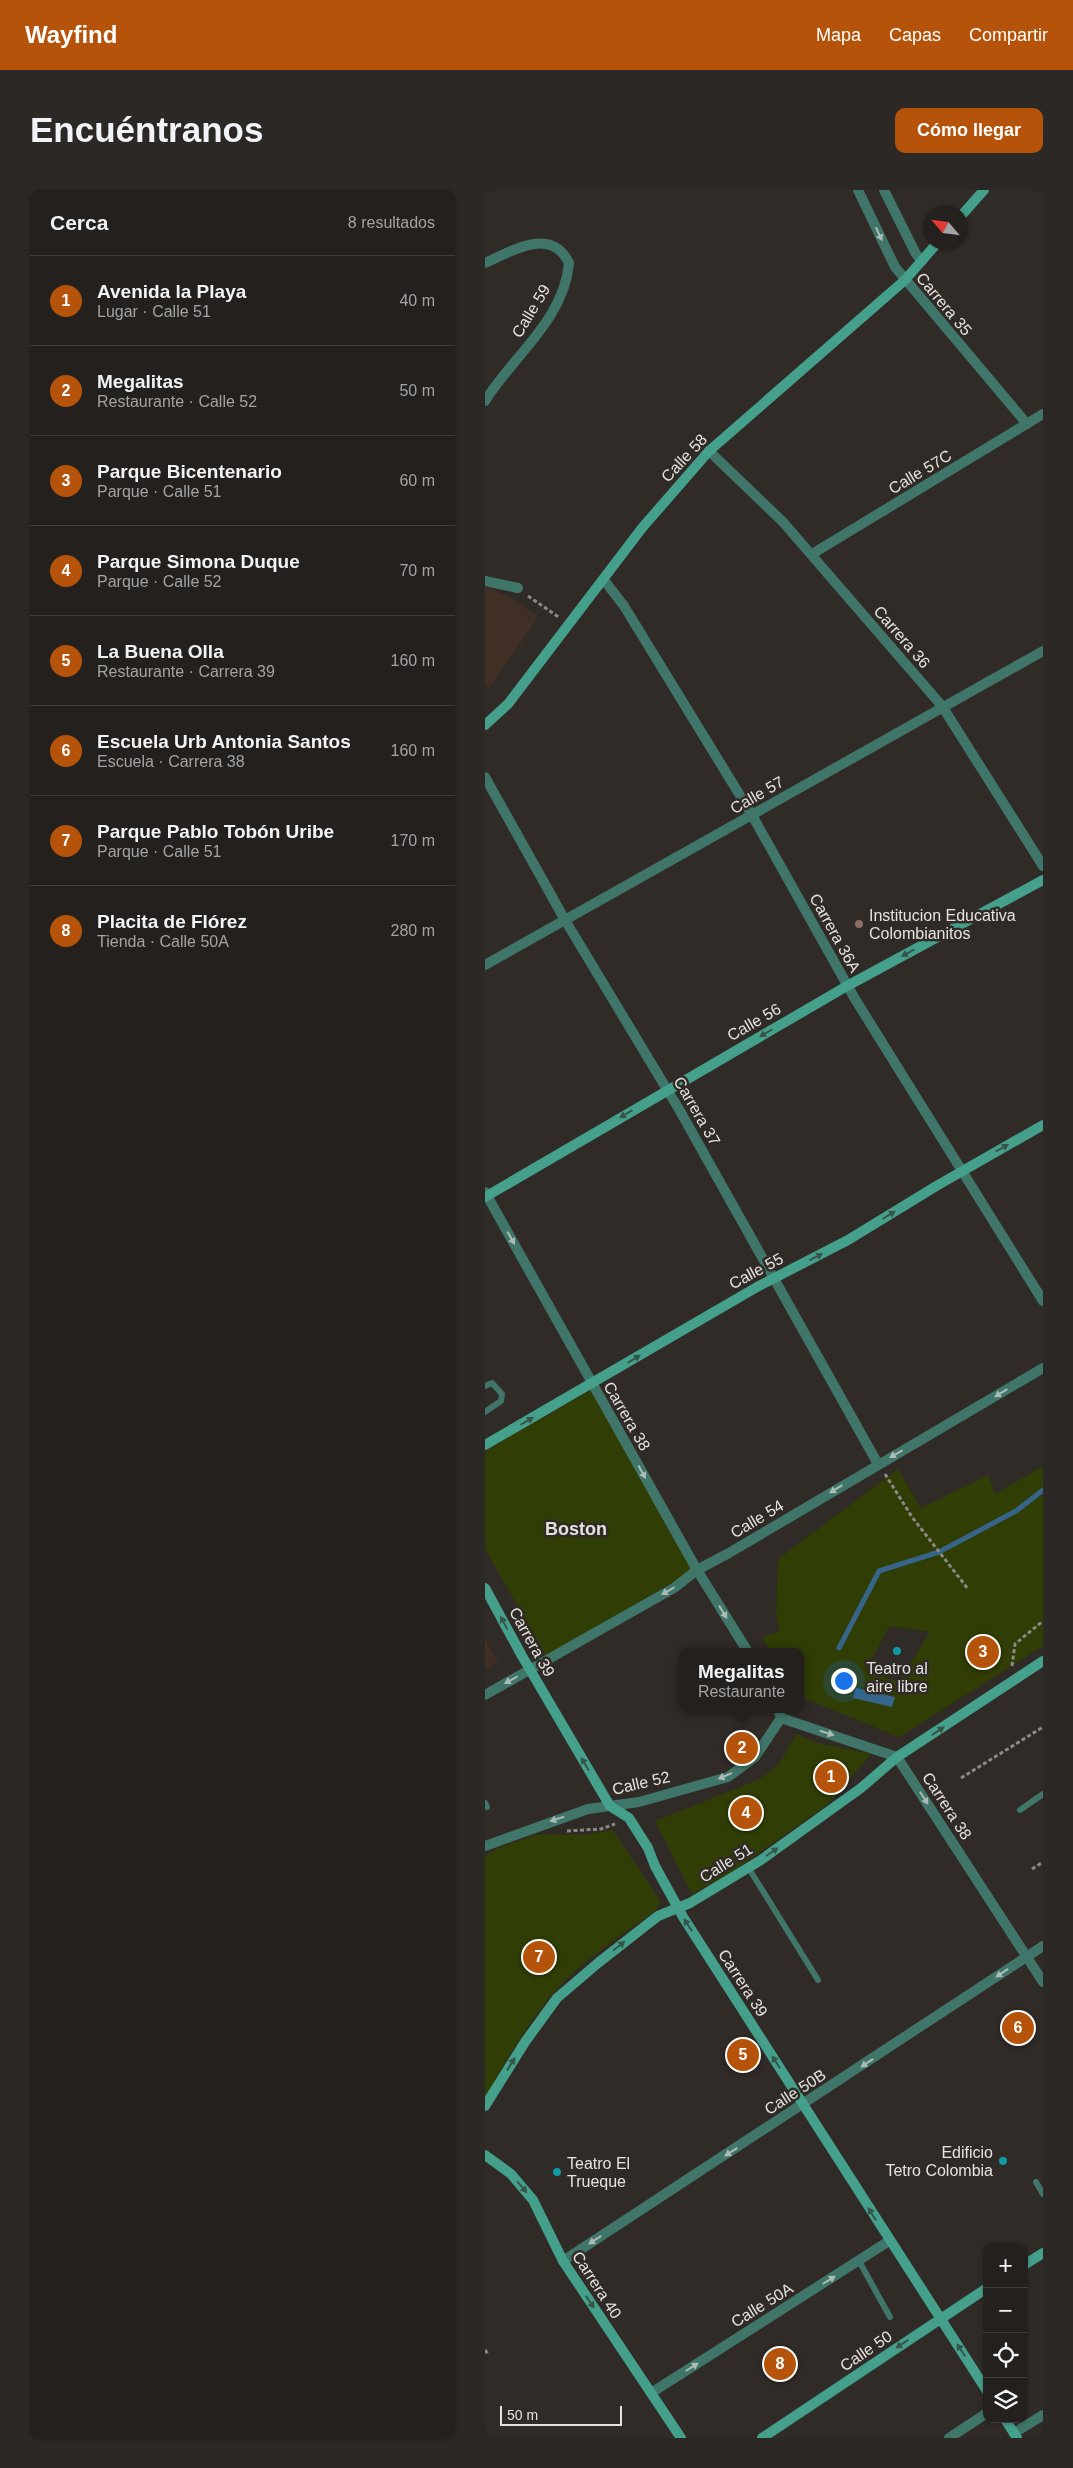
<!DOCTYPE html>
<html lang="es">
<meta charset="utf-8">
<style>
:root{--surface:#24201d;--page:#2c2826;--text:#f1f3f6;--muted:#a3a3a4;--line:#413e3b;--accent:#b45309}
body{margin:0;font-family:Arial,sans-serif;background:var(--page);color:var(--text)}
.controls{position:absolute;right:15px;bottom:15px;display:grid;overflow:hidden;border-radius:10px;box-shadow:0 1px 4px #0004}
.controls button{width:45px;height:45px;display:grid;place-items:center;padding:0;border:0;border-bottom:1px solid var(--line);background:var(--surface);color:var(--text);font:25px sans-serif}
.compass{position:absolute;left:438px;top:15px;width:45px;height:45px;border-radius:50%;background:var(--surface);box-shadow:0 1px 4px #0004;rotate:298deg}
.scale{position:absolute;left:15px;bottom:12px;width:122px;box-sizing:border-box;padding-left:5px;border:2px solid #e5e2df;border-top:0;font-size:14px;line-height:18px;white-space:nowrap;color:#e5e2df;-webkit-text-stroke:4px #302b27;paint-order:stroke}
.you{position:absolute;left:358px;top:1490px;width:18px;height:18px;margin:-12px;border:4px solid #fff;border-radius:50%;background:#1a73e8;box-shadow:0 0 0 8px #1a73e833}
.badge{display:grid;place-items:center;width:32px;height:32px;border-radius:50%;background:var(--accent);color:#fff;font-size:16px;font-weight:700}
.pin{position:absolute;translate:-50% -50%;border:2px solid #fff;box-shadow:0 1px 5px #0006}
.popup{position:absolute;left:194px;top:1458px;width:125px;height:65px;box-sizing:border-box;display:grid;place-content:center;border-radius:10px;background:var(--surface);filter:drop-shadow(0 1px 4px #0005);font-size:16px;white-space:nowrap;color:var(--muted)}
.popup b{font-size:19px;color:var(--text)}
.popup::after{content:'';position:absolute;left:50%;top:100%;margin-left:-10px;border:10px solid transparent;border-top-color:var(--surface)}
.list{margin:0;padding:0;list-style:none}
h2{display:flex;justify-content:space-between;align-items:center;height:65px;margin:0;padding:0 20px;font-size:21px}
h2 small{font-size:16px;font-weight:400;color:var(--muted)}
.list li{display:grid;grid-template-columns:32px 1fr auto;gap:15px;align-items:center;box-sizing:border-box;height:90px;padding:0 20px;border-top:1px solid var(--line)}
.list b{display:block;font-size:19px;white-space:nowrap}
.list p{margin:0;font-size:16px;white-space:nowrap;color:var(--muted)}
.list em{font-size:16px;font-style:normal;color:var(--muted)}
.icon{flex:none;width:28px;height:28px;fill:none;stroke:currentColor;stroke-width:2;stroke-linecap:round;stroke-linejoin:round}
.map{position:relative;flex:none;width:558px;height:2248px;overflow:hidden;border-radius:10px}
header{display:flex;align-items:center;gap:30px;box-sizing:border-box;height:70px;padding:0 25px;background:var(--accent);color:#fff}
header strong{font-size:24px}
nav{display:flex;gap:28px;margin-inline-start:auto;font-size:18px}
.intro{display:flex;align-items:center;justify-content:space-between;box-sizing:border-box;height:120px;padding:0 30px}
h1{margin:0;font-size:35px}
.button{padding:12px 22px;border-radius:10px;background:var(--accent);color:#fff;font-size:18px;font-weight:700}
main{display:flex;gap:30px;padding:0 30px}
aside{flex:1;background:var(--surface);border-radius:10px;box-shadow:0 1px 4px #0004}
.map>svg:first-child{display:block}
.education{fill:#402f25}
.green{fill:#303d05;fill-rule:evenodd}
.water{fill:#366589}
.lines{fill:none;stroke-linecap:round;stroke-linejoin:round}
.stream{stroke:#366589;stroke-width:5}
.path{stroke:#8c8885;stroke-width:3;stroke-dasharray:4 2.5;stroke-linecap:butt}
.lane{stroke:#407669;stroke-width:6}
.street{stroke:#407669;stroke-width:10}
.secondary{stroke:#44a08b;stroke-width:10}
.oneway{fill:#abbcb6}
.oneway2{fill:#37544a}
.education-dot{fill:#8d6e63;stroke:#302b27;stroke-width:2}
.culture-dot{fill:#0f9aa8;stroke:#302b27;stroke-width:2}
.labels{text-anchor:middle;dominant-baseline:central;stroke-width:5;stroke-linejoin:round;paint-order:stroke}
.street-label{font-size:16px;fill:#e5e2df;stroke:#302b27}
.poi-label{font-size:16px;fill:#e5e2df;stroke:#302b27;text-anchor:start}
.neighbourhood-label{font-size:18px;font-weight:bold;fill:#e5e2df;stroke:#302b27}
</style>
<header>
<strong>Wayfind</strong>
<nav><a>Mapa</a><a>Capas</a><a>Compartir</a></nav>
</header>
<div class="intro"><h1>Encuéntranos</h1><a class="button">Cómo llegar</a></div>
<main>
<aside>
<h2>Cerca<small>8 resultados</small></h2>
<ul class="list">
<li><span class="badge">1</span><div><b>Avenida la Playa</b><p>Lugar · Calle 51</p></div><em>40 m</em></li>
<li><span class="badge">2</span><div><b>Megalitas</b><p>Restaurante · Calle 52</p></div><em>50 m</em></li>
<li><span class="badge">3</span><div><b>Parque Bicentenario</b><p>Parque · Calle 51</p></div><em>60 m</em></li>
<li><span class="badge">4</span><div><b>Parque Simona Duque</b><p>Parque · Calle 52</p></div><em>70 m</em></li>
<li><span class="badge">5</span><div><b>La Buena Olla</b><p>Restaurante · Carrera 39</p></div><em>160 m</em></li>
<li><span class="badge">6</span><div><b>Escuela Urb Antonia Santos</b><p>Escuela · Carrera 38</p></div><em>160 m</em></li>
<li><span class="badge">7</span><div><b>Parque Pablo Tobón Uribe</b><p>Parque · Calle 51</p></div><em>170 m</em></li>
<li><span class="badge">8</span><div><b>Placita de Flórez</b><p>Tienda · Calle 50A</p></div><em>280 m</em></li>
</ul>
</aside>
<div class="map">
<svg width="558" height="2248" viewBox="0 0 558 2248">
<rect width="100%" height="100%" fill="#302b27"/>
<g class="education">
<path d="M 0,396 L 26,408 L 53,427 L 5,498 L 0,495 Z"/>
<path d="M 0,1449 L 13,1472 L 0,1480 Z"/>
</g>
<g class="green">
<path d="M 106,1200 L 209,1380 L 61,1466 L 0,1359 L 0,1261 Z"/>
<path d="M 558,1276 L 558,1456 L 414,1547 L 316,1507 L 316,1462 L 285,1462 L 277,1447 L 295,1441 L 291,1426 L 293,1369 L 413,1279 L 436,1318 L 503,1285 L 510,1304 ZM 405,1436 L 445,1442 L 414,1492 L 380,1480 Z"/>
<path d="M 312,1544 L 329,1552 L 386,1564 L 342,1615 L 244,1684 L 207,1704 L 170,1631 L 275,1589 L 293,1575 Z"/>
<path d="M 128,1640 L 176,1712 L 170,1721 C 133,1747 94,1773 64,1808 C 39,1839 19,1873 0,1908 L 0,1666 L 13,1658 L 52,1644 L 98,1645 Z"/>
</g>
<path class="water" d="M 371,1498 L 410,1507 L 407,1517 L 368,1508 Z"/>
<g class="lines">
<path class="stream" d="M 354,1458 L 394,1381 L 454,1362 L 531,1321 L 558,1300"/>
<g class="path">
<path d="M 43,406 L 75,428"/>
<path d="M 400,1284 L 427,1327 L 483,1399"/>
<path d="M 527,1476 L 530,1454 L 558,1431"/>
<path d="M 476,1588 L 558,1537"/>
<path d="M 82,1641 L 116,1639 L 130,1634"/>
<path d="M 547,1679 L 558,1672"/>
<path d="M 0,2160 L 4,2165"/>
</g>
<g class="lane">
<path d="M 0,1196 L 7,1193 L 17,1204 L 16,1211 L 0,1222"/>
<path d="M 0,1613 L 2,1617"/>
<path d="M 535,1620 L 558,1604"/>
<path d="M 263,1677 L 333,1790"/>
<path d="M 551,1992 L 558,2004"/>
<path d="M 374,2071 L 405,2127"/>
</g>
<g class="street">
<path d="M 373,0 L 410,77 L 542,234"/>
<path d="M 399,0 L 431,64 L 437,71"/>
<path d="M 0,73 C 27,61 66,36 84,73 C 79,130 28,166 0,211"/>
<path d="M 224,261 L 298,332 L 457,516 L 558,676"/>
<path d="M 327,364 L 558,224"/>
<path d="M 119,390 L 139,416 L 267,625 L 370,809 L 558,1111"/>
<path d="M 0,391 L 33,398"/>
<path d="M 0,587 L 80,730 L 195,921 L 393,1274"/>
<path d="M 0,775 L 558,461"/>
<path d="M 0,1002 L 212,1380 L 263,1462"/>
<path d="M 0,1505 L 189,1398 L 212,1380 L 244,1363 L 558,1178"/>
<path d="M 293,1519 L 296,1528 L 412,1567 L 558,1792"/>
<path d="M 0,1656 L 103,1619 L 154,1612 L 243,1587 L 270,1567 L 296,1528"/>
<path d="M 78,2071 L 558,1756"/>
<path d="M 166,2203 L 404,2051"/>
<path d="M 529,2243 L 558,2225"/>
<path d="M 464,2248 L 502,2223"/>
</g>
<g class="secondary">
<path d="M 476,26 L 499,0"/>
<path d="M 0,535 L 23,514 L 157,338 L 224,261 L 420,90 L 453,52"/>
<path d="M 0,1007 L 362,796 L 558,690"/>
<path d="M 0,1255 L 272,1097 L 363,1050 L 453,995 L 558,935"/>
<path d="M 0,1398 L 37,1466 L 125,1616 L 144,1628 L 163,1658 L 170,1676 L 198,1727 L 502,2201"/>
<path d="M 0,1916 L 40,1852 L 72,1808 L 113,1773 L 173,1726 L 205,1713 L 276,1670 L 376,1598 L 412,1567 L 558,1471"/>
<path d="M 0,1965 L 26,1984 L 48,2010 L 78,2071 L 196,2248"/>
<path d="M 539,2075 L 558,2063"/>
<path d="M 520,2229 L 532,2248"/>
<path d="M 277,2248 L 502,2098"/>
</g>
</g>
<defs><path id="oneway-solid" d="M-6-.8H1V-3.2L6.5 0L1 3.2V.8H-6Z" transform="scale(1.25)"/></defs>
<g class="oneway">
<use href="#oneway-solid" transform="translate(394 44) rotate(65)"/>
<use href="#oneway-solid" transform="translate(26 1048) rotate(61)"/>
<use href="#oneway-solid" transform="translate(516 1203) rotate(149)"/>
<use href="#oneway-solid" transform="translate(411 1264) rotate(151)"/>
<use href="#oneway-solid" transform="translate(157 1282) rotate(61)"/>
<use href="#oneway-solid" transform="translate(351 1299) rotate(149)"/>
<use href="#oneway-solid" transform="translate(183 1401) rotate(150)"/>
<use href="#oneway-solid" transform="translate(238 1422) rotate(58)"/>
<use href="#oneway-solid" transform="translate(26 1490) rotate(151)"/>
<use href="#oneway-solid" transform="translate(342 1543) rotate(18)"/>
<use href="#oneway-solid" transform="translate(240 1586) rotate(157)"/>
<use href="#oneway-solid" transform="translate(439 1608) rotate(57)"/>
<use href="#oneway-solid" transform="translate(72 1629) rotate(162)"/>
<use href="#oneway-solid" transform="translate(517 1783) rotate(146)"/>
<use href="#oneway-solid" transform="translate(382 1873) rotate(146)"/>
<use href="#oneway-solid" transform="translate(246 1962) rotate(147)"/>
<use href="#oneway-solid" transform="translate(110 2050) rotate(147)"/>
<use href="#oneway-solid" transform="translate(344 2090) rotate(-32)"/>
<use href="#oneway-solid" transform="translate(207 2177) rotate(-32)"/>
</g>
<g class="oneway2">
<use href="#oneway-solid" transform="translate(423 763) rotate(152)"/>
<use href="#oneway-solid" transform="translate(281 843) rotate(150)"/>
<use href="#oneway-solid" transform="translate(141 924) rotate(149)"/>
<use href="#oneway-solid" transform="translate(517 958) rotate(-30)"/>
<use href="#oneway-solid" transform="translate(404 1025) rotate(-32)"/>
<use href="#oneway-solid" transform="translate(331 1067) rotate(-27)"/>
<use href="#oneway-solid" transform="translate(149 1169) rotate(-31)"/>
<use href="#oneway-solid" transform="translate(42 1231) rotate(-30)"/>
<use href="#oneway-solid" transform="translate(19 1433) rotate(-118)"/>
<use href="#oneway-solid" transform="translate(453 1541) rotate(-33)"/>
<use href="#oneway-solid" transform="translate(100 1574) rotate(-121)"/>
<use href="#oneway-solid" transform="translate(287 1662) rotate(-35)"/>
<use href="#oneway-solid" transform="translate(203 1735) rotate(-123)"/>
<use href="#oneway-solid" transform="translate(134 1756) rotate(-37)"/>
<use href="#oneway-solid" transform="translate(291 1872) rotate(-123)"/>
<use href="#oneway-solid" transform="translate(26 1874) rotate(-58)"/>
<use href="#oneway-solid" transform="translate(37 1997) rotate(49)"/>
<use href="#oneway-solid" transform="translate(387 2024) rotate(-122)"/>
<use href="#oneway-solid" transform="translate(105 2112) rotate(56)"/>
<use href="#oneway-solid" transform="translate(417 2154) rotate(146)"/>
<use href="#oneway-solid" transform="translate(476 2160) rotate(-123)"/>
</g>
<circle class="education-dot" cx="374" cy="734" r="5"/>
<g class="culture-dot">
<circle cx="412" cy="1461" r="5"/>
<circle cx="518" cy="1971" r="5"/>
<circle cx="72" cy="1982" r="5"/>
</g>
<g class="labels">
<g class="street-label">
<text transform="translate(459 114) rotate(50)">Carrera 35</text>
<text transform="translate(46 121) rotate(-59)">Calle 59</text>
<text transform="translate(199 268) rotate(-47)">Calle 58</text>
<text transform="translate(435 282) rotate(-31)">Calle 57C</text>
<text transform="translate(417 447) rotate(49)">Carrera 36</text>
<text transform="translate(272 605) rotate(-30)">Calle 57</text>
<text transform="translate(350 743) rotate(61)">Carrera 36A</text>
<text transform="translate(269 832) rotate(-30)">Calle 56</text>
<text transform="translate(212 921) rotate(60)">Carrera 37</text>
<text transform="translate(271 1081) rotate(-28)">Calle 55</text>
<text transform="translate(142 1226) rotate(60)">Carrera 38</text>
<text transform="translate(272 1329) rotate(-31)">Calle 54</text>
<text transform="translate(47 1452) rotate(61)">Carrera 39</text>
<text transform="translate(156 1593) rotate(-13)">Calle 52</text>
<text transform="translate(462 1616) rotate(57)">Carrera 38</text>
<text transform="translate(241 1673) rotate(-32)">Calle 51</text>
<text transform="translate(258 1793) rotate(57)">Carrera 39</text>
<text transform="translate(310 1902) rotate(-33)">Calle 50B</text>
<text transform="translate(112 2095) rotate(57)">Carrera 40</text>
<text transform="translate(277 2115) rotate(-32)">Calle 50A</text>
<text transform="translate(381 2161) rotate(-34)">Calle 50</text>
</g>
<g class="poi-label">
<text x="384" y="725">Institucion Educativa<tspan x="384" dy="18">Colombianitos</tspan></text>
<text x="412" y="1478" text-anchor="middle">Teatro al<tspan x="412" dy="18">aire libre</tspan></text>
<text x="508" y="1962" text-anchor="end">Edificio<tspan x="508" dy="18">Tetro Colombia</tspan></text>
<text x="82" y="1973">Teatro El<tspan x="82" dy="18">Trueque</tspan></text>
</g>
<g class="neighbourhood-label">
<text x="91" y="1339">Boston</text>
</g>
</g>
</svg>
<div class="controls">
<button>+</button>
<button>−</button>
<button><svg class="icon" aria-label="locate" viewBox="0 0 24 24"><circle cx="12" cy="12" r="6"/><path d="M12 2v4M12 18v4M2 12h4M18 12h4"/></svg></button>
<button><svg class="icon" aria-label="layers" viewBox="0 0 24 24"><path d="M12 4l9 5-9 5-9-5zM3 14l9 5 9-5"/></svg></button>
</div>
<svg class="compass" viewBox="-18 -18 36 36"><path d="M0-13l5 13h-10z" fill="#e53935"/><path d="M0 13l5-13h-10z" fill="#a3a3a4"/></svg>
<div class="scale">50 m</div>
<div class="you"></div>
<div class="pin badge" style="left:346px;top:1587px">1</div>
<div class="pin badge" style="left:257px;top:1558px">2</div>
<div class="popup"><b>Megalitas</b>Restaurante</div>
<div class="pin badge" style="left:498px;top:1462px">3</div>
<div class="pin badge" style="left:261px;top:1623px">4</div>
<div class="pin badge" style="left:258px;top:1865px">5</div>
<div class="pin badge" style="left:533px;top:1838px">6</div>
<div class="pin badge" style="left:54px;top:1767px">7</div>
<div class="pin badge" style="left:295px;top:2174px">8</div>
</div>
</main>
